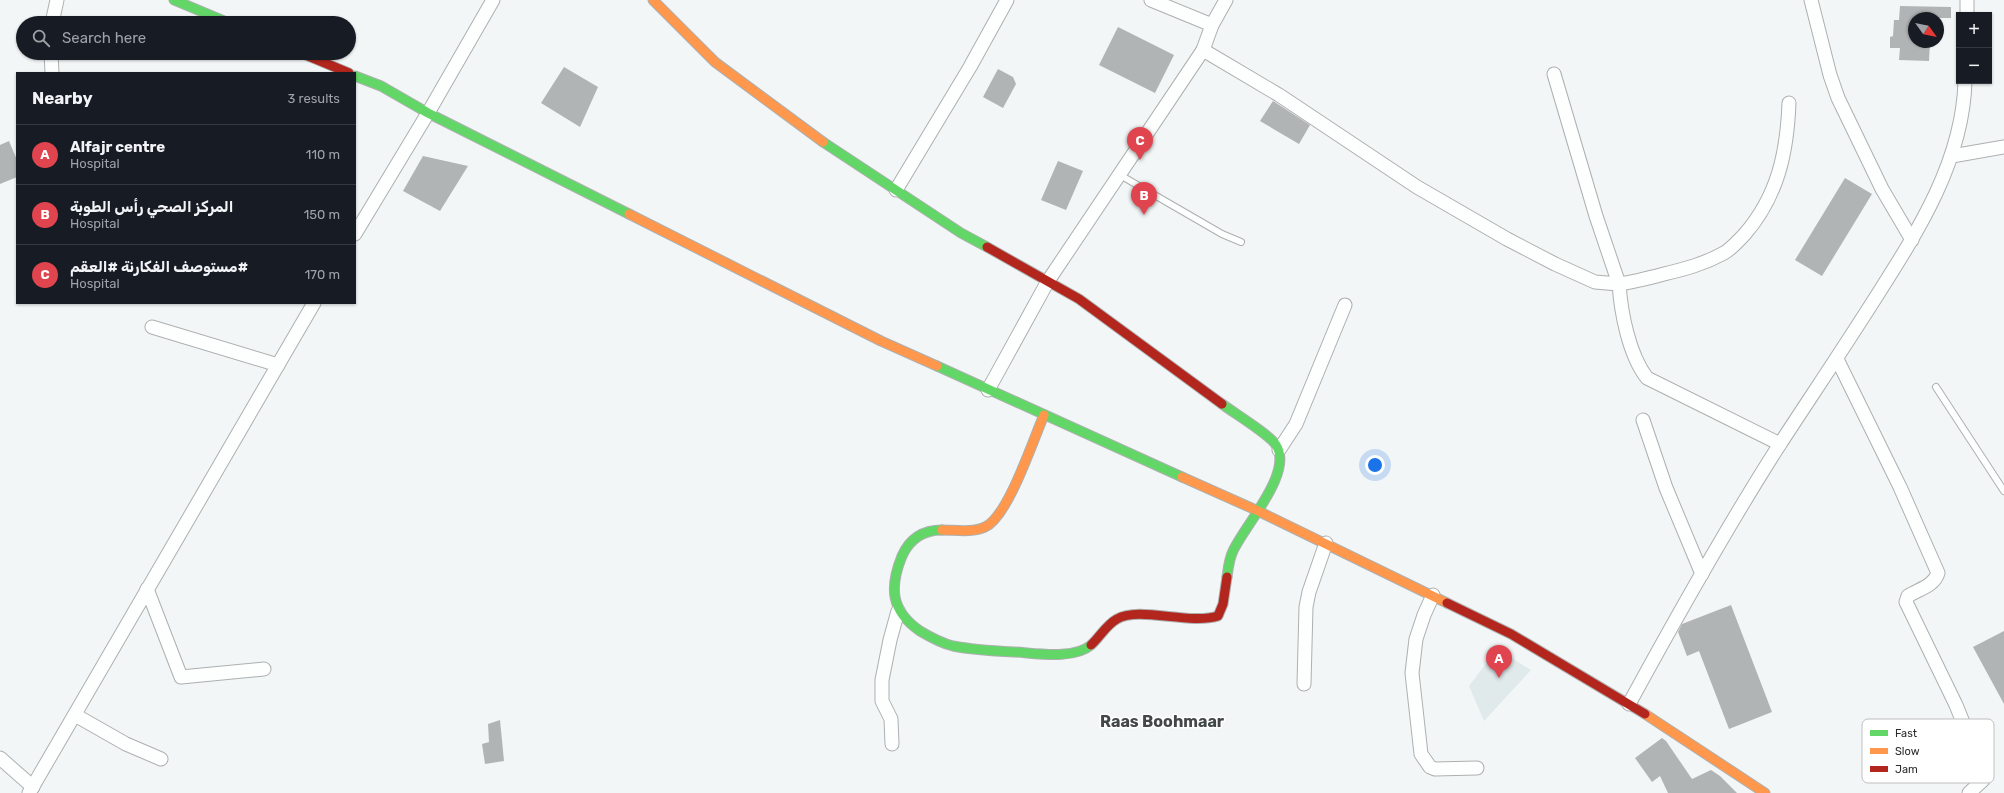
<!DOCTYPE html>
<meta charset="utf-8">
<style>
:root{--surface:#171b24;--page:#242831;--text:#f1f3f6;--muted:#9ea1a6;--line:#363941;--accent:#b45309}
body{margin:0;font-family:Rubik,Vazirmatn,sans-serif;background:var(--page);color:var(--text)}
.controls{position:absolute;right:12px;top:12px;display:grid;overflow:hidden;border-radius:0px;box-shadow:0 1px 3px #0004}
.controls button{width:36px;height:36px;display:grid;place-items:center;padding:0;border:0;border-bottom:1px solid var(--line);background:var(--surface);color:var(--text);font:20px sans-serif}
.compass{position:absolute;left:1908px;top:12px;width:36px;height:36px;border-radius:50%;background:var(--surface);box-shadow:0 1px 3px #0004;rotate:123deg}
.you{position:absolute;left:1375px;top:465px;width:14px;height:14px;margin:-10px;border:3px solid #fff;border-radius:50%;background:#1a73e8;box-shadow:0 0 0 6px #1a73e833}
.badge{display:grid;place-items:center;width:26px;height:26px;border-radius:50%;background:var(--accent);color:#fff;font-size:13px;font-weight:700}
.pin{position:absolute;translate:-50% -33px;filter:drop-shadow(0 1px 2px #0008)}
.pin::after{content:'';position:absolute;top:21px;width:14px;height:12px;background:inherit;clip-path:polygon(0 0,100% 0,50% 100%)}
.list{margin:0;padding:0;list-style:none}
h2{display:flex;justify-content:space-between;align-items:center;height:52px;margin:0;padding:0 16px;font-size:17px}
h2 small{font-size:13px;font-weight:400;color:var(--muted)}
.list li{display:grid;grid-template-columns:26px 1fr auto;gap:12px;align-items:center;box-sizing:border-box;height:60px;padding:0 16px;border-top:1px solid var(--line)}
.list b{display:block;font-size:15px;white-space:nowrap}
.list p{margin:0;font-size:13px;white-space:nowrap;color:var(--muted)}
.list em{font-size:13px;font-style:normal;color:var(--muted)}
.icon{flex:none;width:22px;height:22px;fill:none;stroke:currentColor;stroke-width:2;stroke-linecap:round;stroke-linejoin:round}
.map{position:relative;flex:none;width:2004px;height:793px;overflow:hidden}
.search{position:absolute;background:var(--surface);box-shadow:0 1px 3px #0004;left:16px;top:16px;width:340px;height:44px;display:flex;align-items:center;gap:10px;box-sizing:border-box;padding:0 14px;border-radius:22px;color:var(--muted);font-size:15px}
.panel{position:absolute;background:var(--surface);box-shadow:0 1px 3px #0004;left:16px;top:72px;width:340px;height:232px;border-radius:0px}
.map>svg:first-child{display:block}
.built{fill:#e0eaeb}
.building{fill:#b1b4b4}
.lines{fill:none;stroke-linecap:round;stroke-linejoin:round}
.lane-casing{stroke:#adb0b0;stroke-width:8}
.street-casing{stroke:#adb0b0;stroke-width:15}
.fast-casing{stroke:#adb0b0;stroke-width:11}
.slow-casing{stroke:#adb0b0;stroke-width:11}
.jam-casing{stroke:#adb0b0;stroke-width:11}
.lane{stroke:#fdfefe;stroke-width:6}
.street{stroke:#fdfefe;stroke-width:13}
.fast{stroke:#63d668;stroke-width:9}
.slow{stroke:#ff974d;stroke-width:9}
.jam{stroke:#b3261e;stroke-width:9}
.labels{text-anchor:middle;dominant-baseline:central;stroke-width:3;stroke-linejoin:round;paint-order:stroke}
.district-label{font-size:16px;font-weight:bold;fill:#424748;stroke:#fff}
.key{fill:#fff;stroke:#bfbfc0;stroke-width:1}
.key-label{font-size:11px;fill:#292b2c}
</style>
<div class="map">
<svg width="2004" height="793" viewBox="0 0 2004 793">
<rect width="100%" height="100%" fill="#f2f6f6"/>
<path class="built" d="M 1497,649 L 1531,670 L 1484,721 L 1469,686 Z"/>
<g class="building">
<path d="M 1900,6 L 1951,7 L 1951,18 L 1914,18 L 1914,42 L 1930,42 L 1929,61 L 1899,60 L 1900,48 L 1890,48 L 1890,37 L 1893,36 L 1894,20 L 1899,20 Z"/>
<path d="M 1118,27 L 1174,55 L 1155,93 L 1099,65 Z"/>
<path d="M 564,67 L 598,87 L 580,127 L 541,103 Z"/>
<path d="M 998,69 L 1013,77 L 1016,84 L 1003,108 L 983,97 Z"/>
<path d="M 1273,101 L 1310,125 L 1299,144 L 1260,121 Z"/>
<path d="M 9,141 L 17,160 L 17,177 L 0,184 L 0,145 Z"/>
<path d="M 423,156 L 468,166 L 440,211 L 403,191 Z"/>
<path d="M 1058,161 L 1083,171 L 1066,210 L 1041,200 Z"/>
<path d="M 1845,178 L 1872,194 L 1822,276 L 1795,260 Z"/>
<path d="M 1731,605 L 1772,712 L 1729,729 L 1699,651 L 1687,656 L 1678,632 L 1682,624 Z"/>
<path d="M 2004,631 L 2004,704 L 1973,647 Z"/>
<path d="M 500,720 L 504,761 L 485,764 L 482,744 L 489,742 L 488,724 Z"/>
<path d="M 1662,738 L 1666,741 L 1692,779 L 1711,770 L 1720,776 L 1737,793 L 1668,793 L 1660,776 L 1652,782 L 1635,758 Z"/>
</g>
<g class="lines">
<defs>
<g id="lane">
<path d="M 1120,175 L 1222,234 L 1241,242"/>
<path d="M 1936,387 L 2004,491"/>
</g>
<g id="street">
<path d="M 1151,0 L 1212,25"/>
<path d="M 1811,0 L 1830,75 L 1838,98 L 1882,189 L 1912,240"/>
<path d="M 1967,15 L 1967,0"/>
<path d="M 52,23 L 57,0"/>
<path d="M 1203,50 L 1279,95 L 1417,187 L 1507,239 L 1555,264 L 1595,282 L 1619,284 C 1621,313 1629,355 1647,378 L 1780,444"/>
<path d="M 51,53 L 52,73"/>
<path d="M 1554,74 L 1596,216 L 1619,284 C 1634,282 1649,278 1664,274 C 1685,269 1704,264 1724,253 C 1731,249 1738,241 1744,235 C 1778,196 1787,153 1789,103"/>
<path d="M 1952,156 L 2004,147"/>
<path d="M 896,190 L 970,67 L 1007,0"/>
<path d="M 355,234 L 428,113 L 493,0"/>
<path d="M 152,327 L 278,365"/>
<path d="M 1837,359 L 1900,487 L 1938,573 C 1934,586 1919,589 1908,596 L 1906,602 L 1956,705 L 1984,774 L 1983,780 L 1969,793"/>
<path d="M 988,390 L 1048,281 L 1203,50 L 1212,25 L 1226,0"/>
<path d="M 1643,420 L 1666,488 L 1702,574"/>
<path d="M 1279,450 L 1296,424 L 1345,305"/>
<path d="M 147,589 L 181,677 L 264,669"/>
<path d="M 1433,595 L 1424,615 L 1416,639 L 1412,673 L 1421,754 L 1430,767 L 1435,769 L 1477,768"/>
<path d="M 1304,684 L 1306,607 L 1309,592 L 1326,543"/>
<path d="M 1629,704 C 1677,616 1726,528 1780,444 C 1812,395 1845,346 1876,297 C 1918,231 1963,161 1965,81"/>
<path d="M 75,715 L 126,744 L 161,759"/>
<path d="M 892,744 L 891,719 L 882,701 L 882,680 L 890,640 L 898,611"/>
<path d="M 0,758 L 33,787"/>
<path d="M 29,793 L 314,303"/>
</g>
<g id="fast">
<path d="M 174,0 L 229,23"/>
<path d="M 355,76 L 381,86 L 428,113 L 629,214"/>
<path d="M 823,142 L 961,233 L 987,247"/>
<path d="M 937,366 L 1182,477"/>
<path d="M 1222,404 C 1234,413 1270,435 1276,445 C 1294,472 1245,525 1233,551 C 1229,559 1228,569 1227,577"/>
<path d="M 942,530 C 923,530 910,538 902,556 C 889,588 891,611 920,631 C 930,637 941,643 953,646 C 973,650 993,651 1014,652 C 1035,653 1074,660 1091,645"/>
</g>
<g id="slow">
<path d="M 653,0 L 715,62 L 823,142"/>
<path d="M 629,214 L 881,341 L 937,366"/>
<path d="M 1182,477 L 1256,510 L 1447,603"/>
<path d="M 942,530 C 955,530 972,533 985,527 C 1008,517 1033,440 1044,415"/>
<path d="M 1645,714 L 1765,793"/>
</g>
<g id="jam">
<path d="M 301,53 L 349,73"/>
<path d="M 987,247 L 1079,299 L 1222,404"/>
<path d="M 1447,603 L 1511,634 L 1645,714"/>
<path d="M 1091,645 C 1100,637 1106,625 1117,619 C 1139,606 1189,625 1218,616 L 1223,604 L 1227,577"/>
</g>
</defs>
<use href="#lane" class="lane-casing"/>
<use href="#street" class="street-casing"/>
<use href="#fast" class="fast-casing"/>
<use href="#slow" class="slow-casing"/>
<use href="#jam" class="jam-casing"/>
<use href="#lane" class="lane"/>
<use href="#street" class="street"/>
<use href="#fast" class="fast"/>
<use href="#slow" class="slow"/>
<use href="#jam" class="jam"/>
</g>
<g class="labels">
<g class="district-label">
<text x="1162" y="721">Raas Boohmaar</text>
</g>
</g>
<rect x="1862" y="719" width="132" height="64" rx="6" class="key"/>
<rect x="1870" y="730" width="18" height="6" fill="#63d668"/>
<rect x="1870" y="748" width="18" height="6" fill="#ff974d"/>
<rect x="1870" y="766" width="18" height="6" fill="#b3261e"/>
<g class="key-label">
<text x="1895" y="737">Fast</text>
<text x="1895" y="755">Slow</text>
<text x="1895" y="773">Jam</text>
</g>
</svg>
<div class="controls">
<button>+</button>
<button>−</button>
</div>
<svg class="compass" viewBox="-18 -18 36 36"><path d="M0-13l5 13h-10z" fill="#e53935"/><path d="M0 13l5-13h-10z" fill="#9ea1a6"/></svg>
<div class="you"></div>
<div class="pin badge" style="left:1499px;top:678px;background:#e0444e">A</div>
<div class="pin badge" style="left:1144px;top:215px;background:#e0444e">B</div>
<div class="pin badge" style="left:1140px;top:160px;background:#e0444e">C</div>
<div class="search"><svg class="icon" aria-label="search" viewBox="0 0 24 24"><circle cx="10" cy="10" r="6"/><path d="M15 15l6 6"/></svg>Search here</div>
<section class="panel">
<h2>Nearby<small>3 results</small></h2>
<ul class="list">
<li><span class="badge" style="background:#e0444e">A</span><div><b>Alfajr centre</b><p>Hospital</p></div><em>110 m</em></li>
<li><span class="badge" style="background:#e0444e">B</span><div><b>المركز الصحي رأس الطوبة</b><p>Hospital</p></div><em>150 m</em></li>
<li><span class="badge" style="background:#e0444e">C</span><div><b>مستوصف الفكارنة #العقم#</b><p>Hospital</p></div><em>170 m</em></li>
</ul>
</section>
</div>
